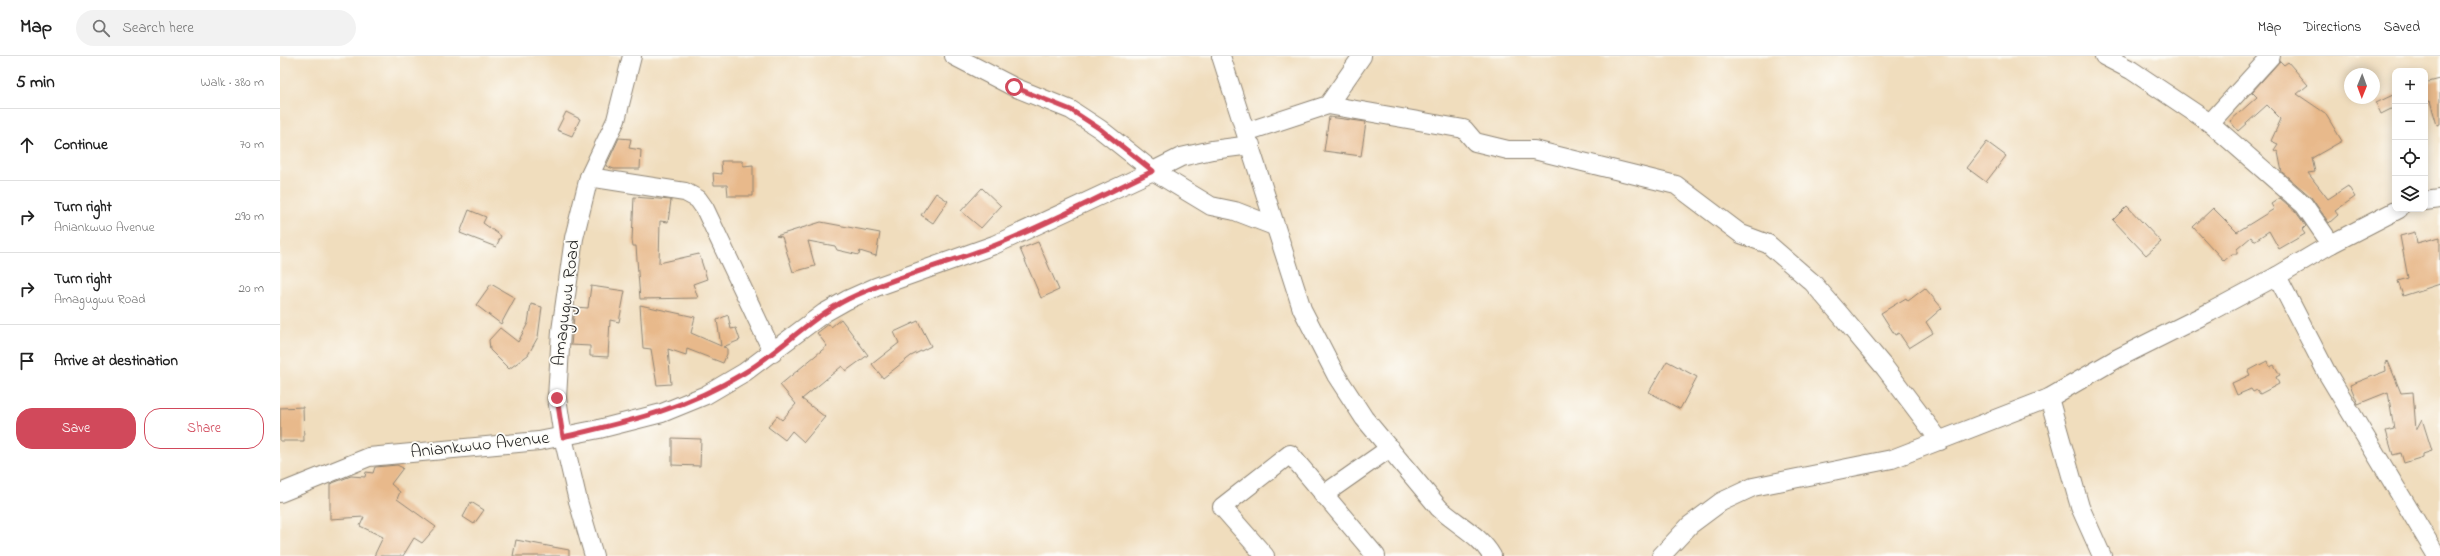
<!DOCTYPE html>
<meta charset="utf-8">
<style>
:root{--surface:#fff;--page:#f2f2f2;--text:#222;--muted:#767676;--line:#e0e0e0;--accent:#d1495b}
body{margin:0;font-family:"Indie Flower",sans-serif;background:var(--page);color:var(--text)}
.controls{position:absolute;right:12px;top:12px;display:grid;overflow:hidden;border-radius:8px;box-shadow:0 2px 10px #0003}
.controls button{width:36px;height:36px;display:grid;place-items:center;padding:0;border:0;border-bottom:1px solid var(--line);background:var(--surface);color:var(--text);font:20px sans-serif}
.compass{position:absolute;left:2064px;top:12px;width:36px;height:36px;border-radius:50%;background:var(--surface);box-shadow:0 2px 10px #0003;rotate:181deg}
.stop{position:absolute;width:12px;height:12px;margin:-9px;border:3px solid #d1495b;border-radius:50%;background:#fff}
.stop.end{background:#d1495b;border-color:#fff;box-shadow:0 1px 4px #0008}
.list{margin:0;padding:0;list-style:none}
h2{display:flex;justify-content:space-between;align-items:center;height:52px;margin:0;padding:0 16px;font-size:17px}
h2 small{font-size:13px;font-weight:400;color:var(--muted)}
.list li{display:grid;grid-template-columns:26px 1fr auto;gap:12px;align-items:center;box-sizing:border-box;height:72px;padding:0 16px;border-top:1px solid var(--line)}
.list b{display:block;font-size:15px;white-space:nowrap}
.list p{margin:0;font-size:13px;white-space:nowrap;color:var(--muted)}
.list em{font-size:13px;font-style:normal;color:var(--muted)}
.actions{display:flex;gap:8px;padding:12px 16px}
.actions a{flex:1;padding:9px 0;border:1px solid var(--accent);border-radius:16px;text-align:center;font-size:14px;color:var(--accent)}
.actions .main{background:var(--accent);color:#fff}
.icon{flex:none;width:22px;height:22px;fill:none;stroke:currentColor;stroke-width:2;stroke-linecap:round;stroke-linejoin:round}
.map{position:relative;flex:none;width:2160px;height:500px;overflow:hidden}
header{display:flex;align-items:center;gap:24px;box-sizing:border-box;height:56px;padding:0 20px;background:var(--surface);border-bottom:1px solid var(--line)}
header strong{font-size:19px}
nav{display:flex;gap:22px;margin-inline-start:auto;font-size:14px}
.search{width:280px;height:36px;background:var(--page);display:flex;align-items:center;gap:10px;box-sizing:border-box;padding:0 14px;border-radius:22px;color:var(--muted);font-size:15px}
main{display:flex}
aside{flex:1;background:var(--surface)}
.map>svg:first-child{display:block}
.building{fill:#e8b98b}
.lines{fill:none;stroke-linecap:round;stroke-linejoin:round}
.minor-casing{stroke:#8e8474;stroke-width:20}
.minor{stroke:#fff;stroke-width:18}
.route{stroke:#d1495b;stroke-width:5}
.labels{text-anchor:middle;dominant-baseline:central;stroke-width:3.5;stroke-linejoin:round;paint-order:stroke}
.street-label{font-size:18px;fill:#2b2b2b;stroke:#fdfcf7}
</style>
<header>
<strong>Map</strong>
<div class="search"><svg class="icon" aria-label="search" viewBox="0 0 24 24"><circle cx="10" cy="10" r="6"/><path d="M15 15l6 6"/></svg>Search here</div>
<nav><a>Map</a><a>Directions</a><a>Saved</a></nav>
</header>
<main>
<aside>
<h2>5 min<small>Walk · 380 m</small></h2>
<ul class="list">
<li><svg class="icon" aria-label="ahead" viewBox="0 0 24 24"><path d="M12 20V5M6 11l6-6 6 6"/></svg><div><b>Continue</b></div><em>70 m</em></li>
<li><svg class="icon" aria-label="right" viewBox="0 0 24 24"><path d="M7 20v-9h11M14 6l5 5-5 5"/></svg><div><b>Turn right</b><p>Aniankwuo Avenue</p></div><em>290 m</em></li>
<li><svg class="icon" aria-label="right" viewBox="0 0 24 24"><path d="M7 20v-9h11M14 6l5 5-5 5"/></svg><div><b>Turn right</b><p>Amagugwu Road</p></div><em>20 m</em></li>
<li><svg class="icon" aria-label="arrive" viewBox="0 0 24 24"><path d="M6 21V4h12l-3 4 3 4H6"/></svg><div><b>Arrive at destination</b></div></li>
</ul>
<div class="actions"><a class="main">Save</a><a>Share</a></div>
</aside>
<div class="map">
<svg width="2160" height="500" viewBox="0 0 2160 500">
<rect width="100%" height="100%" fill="#fdfcf7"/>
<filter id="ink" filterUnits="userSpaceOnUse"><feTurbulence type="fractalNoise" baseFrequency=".025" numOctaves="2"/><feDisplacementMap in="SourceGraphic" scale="8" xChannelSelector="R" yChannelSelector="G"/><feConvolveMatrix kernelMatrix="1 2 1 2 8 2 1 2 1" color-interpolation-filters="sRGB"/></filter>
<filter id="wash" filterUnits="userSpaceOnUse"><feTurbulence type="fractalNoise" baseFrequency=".012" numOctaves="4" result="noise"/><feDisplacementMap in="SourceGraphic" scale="16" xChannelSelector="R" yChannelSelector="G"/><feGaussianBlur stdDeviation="0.9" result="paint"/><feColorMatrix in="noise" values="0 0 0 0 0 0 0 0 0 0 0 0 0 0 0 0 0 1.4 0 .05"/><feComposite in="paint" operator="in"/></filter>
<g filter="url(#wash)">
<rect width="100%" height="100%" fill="#f0ddbd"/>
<g id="blocks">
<g class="building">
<path d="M 2000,5 L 2004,9 L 2008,6 L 2028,29 L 2017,38 L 2045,57 L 2062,85 L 2032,102 L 2035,116 L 2028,117 L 2048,143 L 2068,130 L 2075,141 L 2055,155 L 2058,159 L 2049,167 L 2031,141 L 2002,116 L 1998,96 L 1994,94 L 1998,88 L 1991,85 L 2001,63 L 1987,49 L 1958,75 L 1950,65 L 1977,41 L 1972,36 Z"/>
<path d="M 2160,23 L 2160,68 L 2157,69 L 2150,45 L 2145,47 L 2145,27 Z"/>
<path d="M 2115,38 L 2115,51 L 2101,58 L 2096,47 Z"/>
<path d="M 286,56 L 300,63 L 292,80 L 277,74 Z"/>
<path d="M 1049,61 L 1086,66 L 1081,100 L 1044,95 Z"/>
<path d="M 339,82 L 351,83 L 349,92 L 361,94 L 360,113 L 334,113 L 326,110 Z"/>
<path d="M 1707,86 L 1726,100 L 1706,126 L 1687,112 Z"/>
<path d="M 441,105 L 463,105 L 463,110 L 473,109 L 473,140 L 448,140 L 447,129 L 434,129 L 433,117 L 442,118 Z"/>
<path d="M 702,132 L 721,150 L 701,172 L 681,155 Z"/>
<path d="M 656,137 L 668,145 L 653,167 L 641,159 Z"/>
<path d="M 354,141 L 391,144 L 388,166 L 380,165 L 379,207 L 419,198 L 427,223 L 413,228 L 418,242 L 360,243 L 356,190 L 353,190 L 352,184 Z"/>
<path d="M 2000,142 L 2016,156 L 2026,170 L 2022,174 L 2025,178 L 1999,193 L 1989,175 L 1974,185 L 1971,181 L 1957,193 L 1957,198 L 1952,198 L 1944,205 L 1913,171 L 1933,152 L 1957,176 L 1994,153 L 1991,148 Z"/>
<path d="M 1847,150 L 1881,186 L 1866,199 L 1833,164 Z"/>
<path d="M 189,154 L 206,161 L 203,167 L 221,180 L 216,191 L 180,177 Z"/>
<path d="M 541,166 L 600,177 L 596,200 L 580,195 L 579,199 L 557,194 L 555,190 L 528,185 L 535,210 L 513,216 L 502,181 L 496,180 Z"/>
<path d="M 2135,176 L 2137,187 L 2160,181 L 2160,228 L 2123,240 L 2118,225 L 2128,222 L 2120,180 Z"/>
<path d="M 758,186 L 779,234 L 761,242 L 740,193 Z"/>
<path d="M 211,228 L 235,242 L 221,268 L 196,249 Z"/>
<path d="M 311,230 L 345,235 L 339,266 L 330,264 L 328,301 L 310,300 L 310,290 L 291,289 L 295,251 L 308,252 Z"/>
<path d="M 1645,232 L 1662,252 L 1646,266 L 1653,277 L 1629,292 L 1619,277 L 1615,279 L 1601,257 L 1626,242 L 1628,245 Z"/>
<path d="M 251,248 L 262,251 L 258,281 L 248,299 L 229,313 L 210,294 L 209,284 L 220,272 L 238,286 L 248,267 Z"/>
<path d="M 360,249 L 415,261 L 411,277 L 441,290 L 437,264 L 448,259 L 451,273 L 456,272 L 460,284 L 443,291 L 447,292 L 447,298 L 443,307 L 407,293 L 406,299 L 388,293 L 391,328 L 377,329 L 371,293 L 363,292 Z"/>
<path d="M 561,263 L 588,299 L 566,315 L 562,310 L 522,343 L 545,361 L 524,386 L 512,375 L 505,384 L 488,371 L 497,360 L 502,364 L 516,348 L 500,329 L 547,290 L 537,277 L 549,268 L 551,271 Z"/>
<path d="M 638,265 L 651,290 L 631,300 L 603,322 L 592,308 L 619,287 L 614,276 Z"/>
<path d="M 1387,305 L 1417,321 L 1400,353 L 1369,336 Z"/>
<path d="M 1987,305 L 1990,311 L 1994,309 L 2000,319 L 1996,321 L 1999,328 L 1980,338 L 1977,334 L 1973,336 L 1971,333 L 1957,339 L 1952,327 L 1970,319 L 1968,315 Z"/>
<path d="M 2108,305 L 2121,337 L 2133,336 L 2136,374 L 2142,363 L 2152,395 L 2143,398 L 2143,401 L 2124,407 L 2121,397 L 2113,399 L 2106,375 L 2114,373 L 2108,336 L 2078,348 L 2070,329 L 2106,315 L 2105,306 Z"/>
<path d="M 23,351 L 24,385 L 0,385 L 0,352 Z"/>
<path d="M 392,382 L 421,383 L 420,410 L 392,409 Z"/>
<path d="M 117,409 L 123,412 L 111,428 L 120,436 L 117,443 L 156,471 L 142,487 L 134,482 L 123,500 L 94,500 L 103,481 L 80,470 L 84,461 L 50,463 L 50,428 L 71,420 L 85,421 L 86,416 L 93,417 L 95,411 Z"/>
<path d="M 191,446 L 204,454 L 194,468 L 183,461 Z"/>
<path d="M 236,484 L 289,494 L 289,500 L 233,500 Z"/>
</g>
</g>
</g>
<g filter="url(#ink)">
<use href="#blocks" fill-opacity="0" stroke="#8e8474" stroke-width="1"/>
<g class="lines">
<defs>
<g id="minor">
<path d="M 674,0 L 734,31 L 791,54 L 820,73 L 873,115 L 901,101 L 932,94 L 971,89"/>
<path d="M 941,0 L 1022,253 L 1056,319 L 1084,362 L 1159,452 C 1177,469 1199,478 1212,500"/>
<path d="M 1824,0 L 1851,14 L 1930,67 L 2024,149 L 2051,188"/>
<path d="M 1048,49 L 1184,73 L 1195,86 L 1228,94 L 1254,94 L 1396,129 L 1461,178 L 1488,188 L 1533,227 L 1558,256 L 1605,312 L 1660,385"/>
<path d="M 1930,67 L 1991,0"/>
<path d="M 966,76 L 1048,49 L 1082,0"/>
<path d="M 309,121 L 405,136 L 418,143 L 425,153 L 493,297"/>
<path d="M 2145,145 L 2160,143"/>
<path d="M 1997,220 L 2047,317 L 2157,500"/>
<path d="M 1769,342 L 1800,451 L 1822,500"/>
<path d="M 0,437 L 89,401 L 259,385 L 319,373 L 382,357 L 426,339 L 465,316 L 544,257 L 567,244 L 596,231 L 714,189 L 873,115 L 931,150 L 955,155 L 994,170"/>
<path d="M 1043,439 L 1110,392"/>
<path d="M 314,500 L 298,445 L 283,381 L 277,342 L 281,275 L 294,182 L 309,121 L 336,64 L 352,0"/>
<path d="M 985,500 L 942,451 L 1010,398 L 1096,500"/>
<path d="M 1381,500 L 1410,469 L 1441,446 L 1473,431 L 1612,403 L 1769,342 L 1838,302 L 1930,256 L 1997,220 L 2051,188 L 2119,153"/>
</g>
</defs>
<use href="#minor" class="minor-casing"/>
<use href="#minor" class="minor"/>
</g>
</g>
<g class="lines" filter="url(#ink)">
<path class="route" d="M 277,342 L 283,381 C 351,365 403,354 464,317 C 500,295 530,262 568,243 C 614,221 665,208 713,190 C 767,169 820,140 873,115 L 820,73 L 791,54 L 734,31"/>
</g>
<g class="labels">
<g class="street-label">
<text transform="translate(287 247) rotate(-83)">Amagugwu Road</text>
<text transform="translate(200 390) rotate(-6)">Aniankwuo Avenue</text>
</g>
</g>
</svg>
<div class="controls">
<button>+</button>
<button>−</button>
<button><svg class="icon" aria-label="locate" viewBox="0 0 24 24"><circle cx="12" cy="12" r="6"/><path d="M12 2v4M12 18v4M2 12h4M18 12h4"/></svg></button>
<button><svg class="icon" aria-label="layers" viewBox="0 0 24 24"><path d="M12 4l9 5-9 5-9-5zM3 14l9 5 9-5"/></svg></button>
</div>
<svg class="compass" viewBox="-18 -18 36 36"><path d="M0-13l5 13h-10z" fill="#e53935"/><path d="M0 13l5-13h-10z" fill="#767676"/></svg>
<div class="stop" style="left:734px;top:31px"></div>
<div class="stop end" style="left:277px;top:342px"></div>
</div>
</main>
